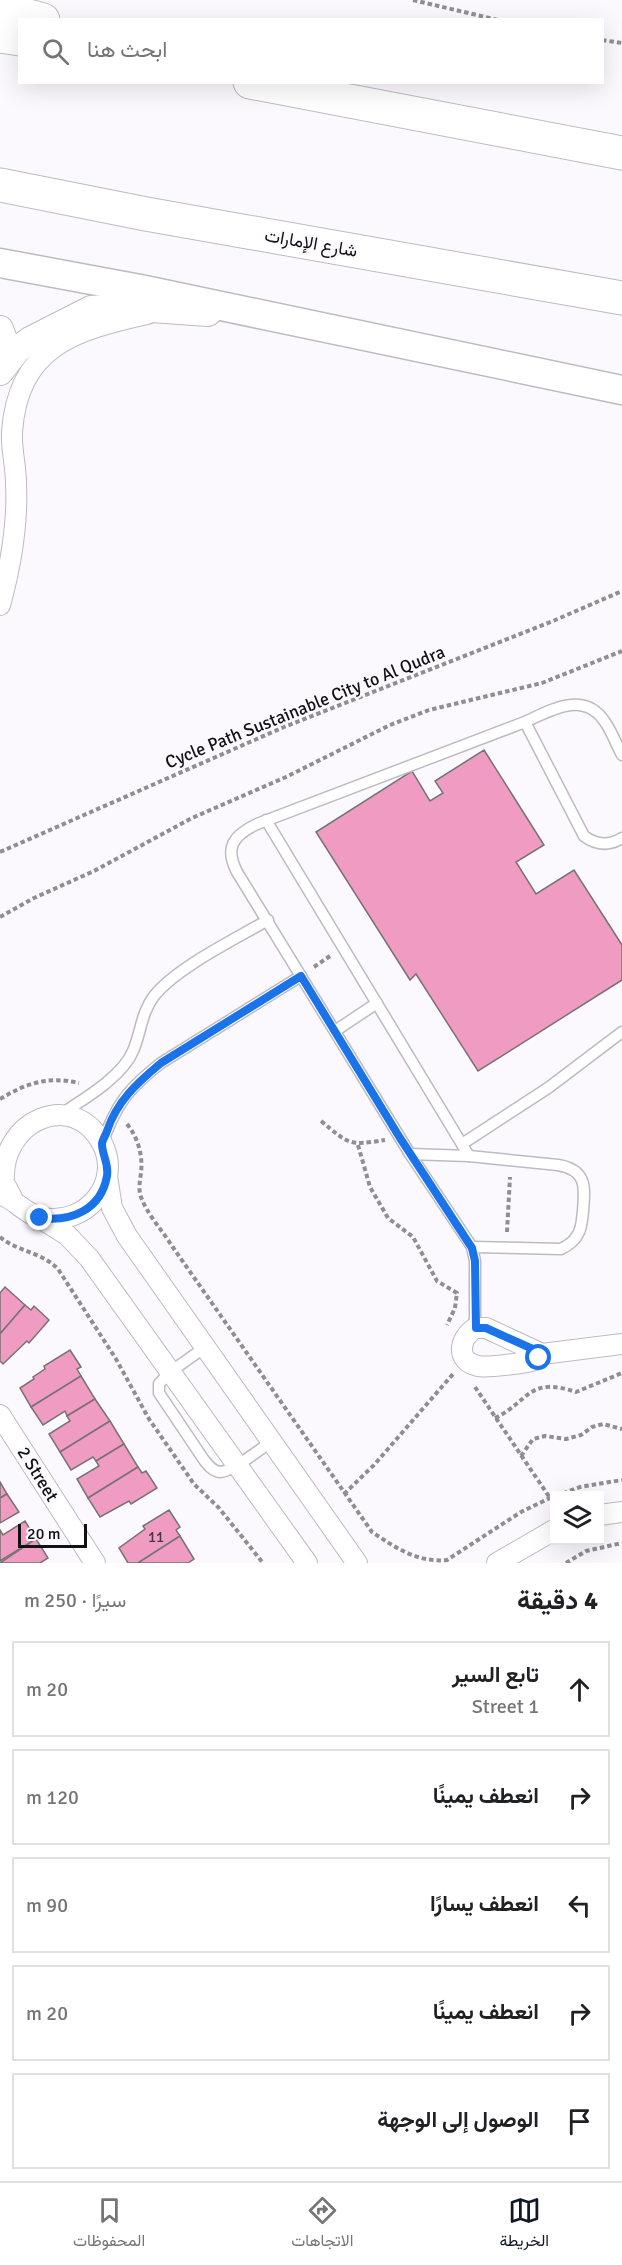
<!DOCTYPE html>
<html lang="ar">
<meta charset="utf-8">
<style>
:root{--surface:#fff;--page:#f2f2f2;--text:#202124;--muted:#757577;--line:#e0e0e0;--accent:#111827}
body{margin:0;font-family:Signika,Vazirmatn,sans-serif;background:var(--page);color:var(--text);direction:rtl}
.controls{position:absolute;right:18px;bottom:18px;display:grid;overflow:hidden;border-radius:0px;box-shadow:0 6px 24px #0002}
.controls button{width:54px;height:54px;display:grid;place-items:center;padding:0;border:0;border-bottom:2px solid var(--line);background:var(--surface);color:var(--text);font:30px sans-serif}
.scale{position:absolute;left:18px;bottom:15px;width:69px;box-sizing:border-box;padding-left:6px;border:3px solid #121113;border-top:0;font-size:16px;line-height:21px;white-space:nowrap;color:#121113;-webkit-text-stroke:4px #fbf9fe;paint-order:stroke}
.stop{position:absolute;width:18px;height:18px;margin:-14px;border:4px solid #1a73e8;border-radius:50%;background:#fff}
.stop.end{background:#1a73e8;border-color:#fff;box-shadow:0 2px 6px #0008}
.list{margin:0;padding:0;list-style:none}
h2{display:flex;justify-content:space-between;align-items:center;height:78px;margin:0;padding:0 24px;font-size:26px}
h2 small{font-size:20px;font-weight:400;color:var(--muted)}
.list li{display:grid;grid-template-columns:39px 1fr auto;gap:18px;align-items:center;box-sizing:border-box;height:96px;margin:0 12px 12px;padding:0 12px;border:2px solid var(--line);border-radius:0px}
.list b{display:block;font-size:22px;white-space:nowrap}
.list p{margin:0;font-size:20px;white-space:nowrap;color:var(--muted)}
.list em{font-size:20px;font-style:normal;color:var(--muted)}
.icon{flex:none;width:33px;height:33px;fill:none;stroke:currentColor;stroke-width:2;stroke-linecap:round;stroke-linejoin:round}
.map{position:relative;flex:none;width:622px;height:1563px;overflow:hidden;direction:ltr}
.search{position:absolute;background:var(--surface);box-shadow:0 6px 24px #0002;left:18px;right:18px;top:18px;height:66px;display:flex;align-items:center;gap:15px;box-sizing:border-box;padding:0 21px;border-radius:0px;color:var(--muted);font-size:22px}
.sheet{height:618px;background:var(--surface)}
nav{display:flex;justify-content:space-around;align-items:center;box-sizing:border-box;height:84px;border-top:2px solid var(--line);background:var(--surface);font-size:16px;color:var(--muted)}
nav a{display:grid;justify-items:center;gap:3px}
nav .on{color:var(--accent)}
.map>svg:first-child{display:block}
.building{fill:#f09cc2;stroke:#787274;stroke-width:1.5}
.lines{fill:none;stroke-linecap:round;stroke-linejoin:round}
.service-casing{stroke:#bdbbc1;stroke-width:13}
.minor-casing{stroke:#bdbbc1;stroke-width:22}
.tertiary-casing{stroke:#bdbbc1;stroke-width:28}
.secondary-casing{stroke:#bdbbc1;stroke-width:31}
.motorway-casing{stroke:#bdbbc1;stroke-width:35}
.path{stroke:#908e92;stroke-width:4;stroke-dasharray:4.5 3;stroke-linecap:butt}
.service{stroke:#fff;stroke-width:10}
.minor{stroke:#fff;stroke-width:20}
.tertiary{stroke:#fff;stroke-width:26}
.secondary{stroke:#fff;stroke-width:28}
.motorway{stroke:#fff;stroke-width:33}
.route{stroke:#1a73e8;stroke-width:8}
.labels{text-anchor:middle;dominant-baseline:central;stroke-width:4.5;stroke-linejoin:round;paint-order:stroke}
.number-label{font-size:15px;fill:#4a343f}
.street-label{font-size:18px;fill:#121113;stroke:#fbf9fe}
</style>
<div class="map">
<svg width="622" height="1563" viewBox="0 0 622 1563">
<rect width="100%" height="100%" fill="#fbf9fe"/>
<g class="building">
<path d="M 484,750 L 544,845 L 516,862 L 536,894 L 574,870 L 622,945 L 622,980 L 478,1071 L 416,974 L 410,980 L 316,832 L 412,771 L 430,801 L 443,793 L 435,781 Z"/>
<path d="M 5,1287 L 25,1305 L 0,1334 L 0,1293 Z"/>
<path d="M 25,1305 L 31,1310 L 34,1306 L 49,1320 L 29,1343 L 27,1341 L 3,1364 L 0,1361 L 0,1334 Z"/>
<path d="M 70,1350 L 81,1367 L 77,1369 L 81,1376 L 31,1407 L 20,1388 L 34,1379 L 33,1377 L 45,1369 L 44,1366 Z"/>
<path d="M 81,1376 L 95,1399 L 67,1416 L 65,1411 L 43,1425 L 31,1407 Z"/>
<path d="M 95,1399 L 110,1421 L 60,1452 L 49,1434 L 70,1421 L 67,1416 Z"/>
<path d="M 110,1421 L 124,1444 L 96,1461 L 93,1457 L 71,1470 L 60,1452 Z"/>
<path d="M 124,1444 L 138,1467 L 88,1498 L 77,1479 L 99,1466 L 96,1461 Z"/>
<path d="M 138,1467 L 142,1473 L 146,1471 L 157,1488 L 131,1504 L 129,1501 L 100,1517 L 88,1498 Z"/>
<path d="M 0,1482 L 7,1494 L 0,1498 Z"/>
<path d="M 7,1494 L 19,1512 L 0,1523 L 0,1498 Z"/>
<path d="M 169,1510 L 180,1527 L 176,1530 L 180,1536 L 138,1563 L 128,1563 L 119,1548 L 145,1529 L 143,1526 Z"/>
<path d="M 25,1521 L 36,1539 L 0,1561 L 0,1530 L 3,1535 Z"/>
<path d="M 180,1536 L 194,1559 L 188,1563 L 138,1563 Z"/>
<path d="M 36,1539 L 48,1558 L 40,1563 L 0,1563 Z"/>
</g>
<g class="lines">
<defs>
<g id="service">
<path d="M 525,722 L 584,836 C 596,845 609,846 622,838"/>
<path d="M 266,820 L 469,1156"/>
<path d="M 335,1031 L 377,1003"/>
<path d="M 61,1114 C 84,1099 122,1077 133,1051 C 141,1033 141,1013 154,996 C 176,968 235,939 268,920"/>
<path d="M 102,1144 C 116,1104 128,1089 161,1063 L 301,976"/>
<path d="M 462,1144 L 548,1088 L 622,1032"/>
<path d="M 410,1154 L 469,1156 L 558,1165 C 587,1170 585,1187 583,1211 C 582,1218 582,1228 578,1234 C 574,1242 568,1245 561,1249 L 472,1247"/>
<path d="M 475,1328 L 475,1261 L 472,1247 L 410,1154 L 237,872 C 224,847 234,835 257,824 L 525,722 C 551,710 584,690 605,722 C 612,732 616,744 622,755"/>
<path d="M 204,1348 L 170,1372 L 159,1384 L 159,1393 L 204,1460 C 208,1465 212,1471 220,1472 C 232,1472 260,1449 271,1442"/>
</g>
<g id="minor">
<path d="M 0,605 C 11,565 18,524 16,483 C 16,466 11,449 12,432 C 18,346 75,330 147,314"/>
<path d="M 107,1176 L 112,1208 L 127,1236 L 357,1563"/>
<path d="M 0,1194 C 16,1200 26,1215 43,1218 C 85,1226 123,1184 102,1143 C 72,1088 0,1121 4,1182 C 6,1187 10,1193 12,1198"/>
<path d="M 40,1218 L 67,1235 L 89,1258 L 307,1563"/>
<path d="M 475,1328 L 486,1328 L 542,1354 C 539,1358 539,1359 535,1360 C 526,1363 486,1368 478,1366 C 455,1361 459,1339 475,1328 Z"/>
<path d="M 542,1354 L 622,1344"/>
<path d="M 0,1415 L 95,1563"/>
<path d="M 600,1515 L 622,1512"/>
<path d="M 497,1563 L 554,1530"/>
</g>
<g id="tertiary">
<path d="M 0,329 L 5,342 L 6,363"/>
<path d="M 0,372 L 17,350 L 30,340 L 91,309 L 124,307 L 208,313"/>
</g>
<path id="secondary" d="M 0,263 L 140,289 L 622,390"/>
<g id="motorway">
<path d="M 0,8 L 43,20"/>
<path d="M 0,36 L 20,39"/>
<path d="M 250,82 L 622,153"/>
<path d="M 0,185 L 146,214 L 622,298"/>
</g>
</defs>
<use href="#service" class="service-casing"/>
<use href="#minor" class="minor-casing"/>
<use href="#tertiary" class="tertiary-casing"/>
<use href="#secondary" class="secondary-casing"/>
<use href="#motorway" class="motorway-casing"/>
<g class="path">
<path d="M 413,0 L 498,20"/>
<path d="M 602,40 L 622,43"/>
<path d="M 0,852 L 284,727 L 553,621 L 622,591"/>
<path d="M 0,917 L 34,898 L 94,871 L 192,818 L 286,777 L 390,725 L 429,710 L 542,683 L 622,651"/>
<path d="M 314,967 L 330,956"/>
<path d="M 0,1099 C 27,1083 47,1076 79,1083"/>
<path d="M 321,1121 C 349,1144 348,1146 385,1140"/>
<path d="M 127,1124 C 138,1138 143,1155 141,1173 C 140,1181 138,1189 141,1197 C 147,1214 162,1230 172,1246 L 372,1532 C 396,1548 418,1563 447,1560 L 521,1512 L 554,1496"/>
<path d="M 358,1145 L 370,1187 L 388,1218 L 413,1237 L 437,1281 L 457,1293 L 455,1308 L 447,1325"/>
<path d="M 507,1232 L 510,1177"/>
<path d="M 0,1237 C 18,1252 42,1252 58,1269 L 116,1359 L 149,1419 L 194,1484 L 219,1508 L 263,1563"/>
<path d="M 475,1387 L 550,1498"/>
<path d="M 495,1418 C 530,1401 528,1376 576,1392 L 622,1373"/>
<path d="M 521,1456 L 533,1439 L 545,1436 L 566,1439 L 581,1435 L 592,1427 L 603,1424 L 622,1429"/>
<path d="M 344,1494 L 374,1465 L 453,1374"/>
<path d="M 556,1496 L 580,1487 L 622,1480"/>
<path d="M 566,1563 L 586,1551 L 622,1543"/>
</g>
<use href="#service" class="service"/>
<use href="#minor" class="minor"/>
<use href="#tertiary" class="tertiary"/>
<use href="#secondary" class="secondary"/>
<use href="#motorway" class="motorway"/>
</g>
<g class="lines">
<path class="route" d="M 40,1218 C 71,1222 101,1210 107,1176 C 109,1163 102,1155 102,1144 C 102,1140 106,1135 107,1131 C 117,1101 137,1083 161,1063 L 301,976 L 400,1138 L 472,1248 L 475,1261 L 476,1328 L 486,1328 L 535,1350 L 542,1354 L 539,1358"/>
</g>
<g class="labels">
<g class="number-label">
<text x="156" y="1537">11</text>
</g>
<g class="street-label">
<text transform="translate(311 243) rotate(10)">شارع الإمارات</text>
<text transform="translate(305 707) rotate(-22)">Cycle Path Sustainable City to Al Qudra</text>
<text transform="translate(38 1474) rotate(58)">2 Street</text>
</g>
</g>
</svg>
<div class="controls">
<button><svg class="icon" aria-label="layers" viewBox="0 0 24 24"><path d="M12 4l9 5-9 5-9-5zM3 14l9 5 9-5"/></svg></button>
</div>
<div class="scale">20 m</div>
<div class="stop" style="left:539px;top:1358px"></div>
<div class="stop end" style="left:40px;top:1218px"></div>
<div class="search"><svg class="icon" aria-label="search" viewBox="0 0 24 24"><circle cx="10" cy="10" r="6"/><path d="M15 15l6 6"/></svg>ابحث هنا</div>
</div>
<section class="sheet">
<h2>4 دقيقة<small>سيرًا · 250 m</small></h2>
<ul class="list">
<li><svg class="icon" aria-label="ahead" viewBox="0 0 24 24"><path d="M12 20V5M6 11l6-6 6 6"/></svg><div><b>تابع السير</b><p>1 Street</p></div><em>20 m</em></li>
<li><svg class="icon" aria-label="right" viewBox="0 0 24 24"><path d="M7 20v-9h11M14 6l5 5-5 5"/></svg><div><b>انعطف يمينًا</b></div><em>120 m</em></li>
<li><svg class="icon" aria-label="left" viewBox="0 0 24 24"><path d="M17 20v-9H6M10 6l-5 5 5 5"/></svg><div><b>انعطف يسارًا</b></div><em>90 m</em></li>
<li><svg class="icon" aria-label="right" viewBox="0 0 24 24"><path d="M7 20v-9h11M14 6l5 5-5 5"/></svg><div><b>انعطف يمينًا</b></div><em>20 m</em></li>
<li><svg class="icon" aria-label="arrive" viewBox="0 0 24 24"><path d="M6 21V4h12l-3 4 3 4H6"/></svg><div><b>الوصول إلى الوجهة</b></div></li>
</ul>
</section>
<nav>
<a class="on"><svg class="icon" aria-label="map" viewBox="0 0 24 24"><path d="M3 6l6-2 6 2 6-2v14l-6 2-6-2-6 2zM9 4v14M15 6v14"/></svg>الخريطة</a>
<a><svg class="icon" aria-label="directions" viewBox="0 0 24 24"><path d="M12 3l9 9-9 9-9-9zM9 14v-3h6M13 9l2 2-2 2"/></svg>الاتجاهات</a>
<a><svg class="icon" aria-label="saved" viewBox="0 0 24 24"><path d="M7 4h10v16l-5-4-5 4z"/></svg>المحفوظات</a>
</nav>
